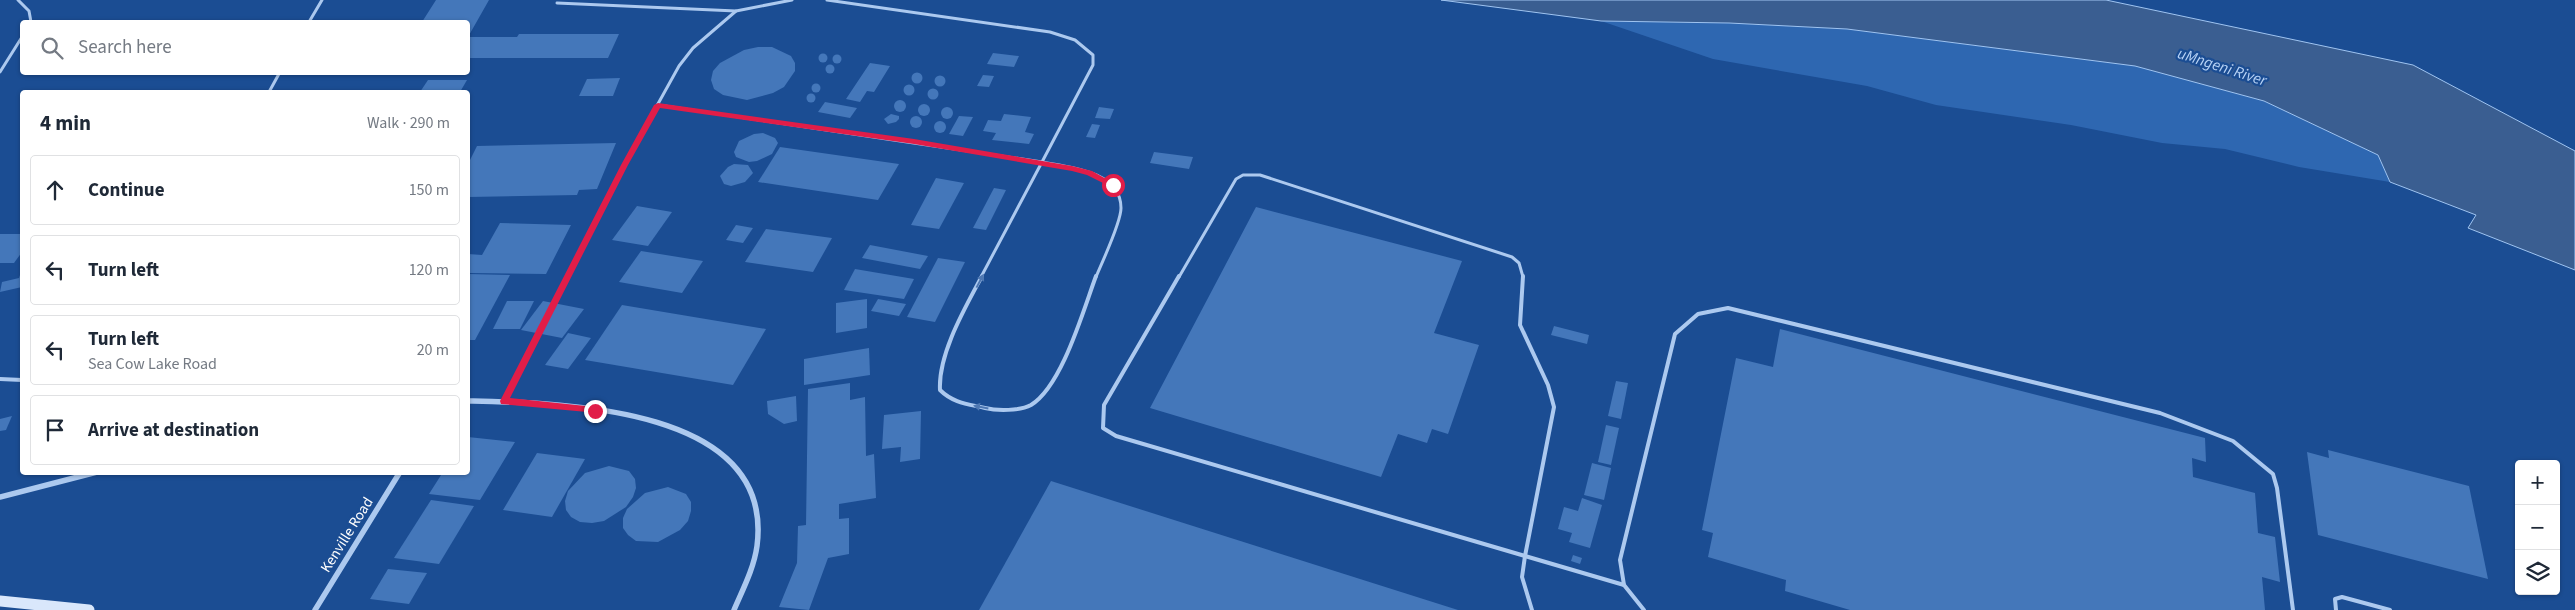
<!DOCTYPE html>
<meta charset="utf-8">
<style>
:root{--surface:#fff;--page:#f6f6f7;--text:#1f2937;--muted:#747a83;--line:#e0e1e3}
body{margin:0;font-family:"Source Sans 3",sans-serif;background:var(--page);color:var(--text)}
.controls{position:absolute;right:15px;bottom:15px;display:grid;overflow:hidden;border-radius:5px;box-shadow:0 1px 4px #0004}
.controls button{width:45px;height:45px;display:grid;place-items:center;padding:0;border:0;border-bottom:1px solid var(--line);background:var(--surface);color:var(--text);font:25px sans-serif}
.stop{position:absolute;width:15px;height:15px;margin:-11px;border:4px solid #e11d48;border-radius:50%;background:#fff}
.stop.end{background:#e11d48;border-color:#fff;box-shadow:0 1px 5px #0008}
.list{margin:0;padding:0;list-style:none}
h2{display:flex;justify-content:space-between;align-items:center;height:65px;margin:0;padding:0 20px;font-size:21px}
h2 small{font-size:16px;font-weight:400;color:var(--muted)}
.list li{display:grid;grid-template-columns:32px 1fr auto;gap:15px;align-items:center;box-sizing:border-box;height:70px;margin:0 10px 10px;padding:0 10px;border:1px solid var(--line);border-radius:5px}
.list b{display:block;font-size:19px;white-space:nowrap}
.list p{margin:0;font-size:16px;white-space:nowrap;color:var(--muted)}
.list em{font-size:16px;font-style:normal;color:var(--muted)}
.icon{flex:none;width:28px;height:28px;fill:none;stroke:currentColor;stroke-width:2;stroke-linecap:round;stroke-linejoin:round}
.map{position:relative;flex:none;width:2575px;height:610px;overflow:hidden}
.search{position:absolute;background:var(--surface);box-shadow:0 1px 4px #0004;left:20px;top:20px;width:450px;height:55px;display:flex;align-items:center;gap:12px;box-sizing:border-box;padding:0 18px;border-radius:5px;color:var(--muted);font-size:19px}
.panel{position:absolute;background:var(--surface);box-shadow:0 1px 4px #0004;left:20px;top:90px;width:450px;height:385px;border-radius:5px}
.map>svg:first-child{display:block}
.green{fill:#2e67b1}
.water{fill:#3a5e91;stroke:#9fc4f1}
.building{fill:#4477ba}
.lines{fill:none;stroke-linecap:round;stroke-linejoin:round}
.service-far1{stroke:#acc9ef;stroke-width:3}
.service{stroke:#acc9ef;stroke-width:4}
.minor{stroke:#acc9ef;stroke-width:5.5}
.secondary{stroke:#d9e7fb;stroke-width:11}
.oneway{fill:#4e78b3}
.route{fill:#e11d48}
.labels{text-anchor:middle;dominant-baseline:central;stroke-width:4.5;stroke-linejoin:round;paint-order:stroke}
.street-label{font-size:15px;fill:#fff;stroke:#1b4d93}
.water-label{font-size:16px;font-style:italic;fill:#b8d3f6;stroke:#1b4d93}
</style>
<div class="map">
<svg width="2575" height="610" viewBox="0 0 2575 610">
<rect width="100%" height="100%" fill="#1b4d93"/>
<path class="green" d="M 1601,21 L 1729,23 L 1847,29 L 2136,66 L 2264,101 L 2378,155 L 2390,182 L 2299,167 L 2225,149 L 2162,143 L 2071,125 L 1936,105 L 1867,86 L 1713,59 Z"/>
<path class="water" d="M 1441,0 L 2106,0 L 2413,65 L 2575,151 L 2575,270 L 2468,228 L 2476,215 L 2390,182 L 2378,155 L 2264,101 L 2135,66 L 1847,29 L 1729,23 L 1601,21 Z"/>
<g class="building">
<path d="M 436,0 L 489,0 L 468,37 L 517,37 L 519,34 L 619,34 L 608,58 L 468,58 L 468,22 L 422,22 Z"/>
<path d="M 758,47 L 772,47 L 791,56 L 795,63 L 795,71 L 784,87 L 773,93 L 747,100 L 723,95 L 714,89 L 711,80 L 713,71 L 720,63 L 744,50 Z"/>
<path d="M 993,53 L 1019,56 L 1014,67 L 987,64 Z"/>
<circle cx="823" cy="58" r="4.5"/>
<circle cx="837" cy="59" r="4.5"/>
<path d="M 870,63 L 890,66 L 874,92 L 867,91 L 860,102 L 846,99 Z"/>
<circle cx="830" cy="69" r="4.5"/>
<circle cx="917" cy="78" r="5.5"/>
<path d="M 983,75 L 994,76 L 989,87 L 977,86 Z"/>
<circle cx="940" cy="81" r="5.5"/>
<path d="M 620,78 L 613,96 L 579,96 L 587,79 Z"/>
<path d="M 428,80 L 467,80 L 460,92 L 420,92 Z"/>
<circle cx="816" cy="88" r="4.5"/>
<circle cx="909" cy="90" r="5.5"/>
<circle cx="933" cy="94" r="5.5"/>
<circle cx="811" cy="98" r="4.5"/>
<circle cx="900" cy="106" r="6"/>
<path d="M 825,102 L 857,108 L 850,118 L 818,112 Z"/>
<circle cx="924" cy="110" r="6"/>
<path d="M 1099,107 L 1114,109 L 1110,119 L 1095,118 Z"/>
<circle cx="947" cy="113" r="6"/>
<path d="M 891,114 L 899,116 L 899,119 L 896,122 L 888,124 L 884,119 Z"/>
<path d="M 1004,114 L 1031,117 L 1025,132 L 1034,134 L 1029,144 L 992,140 L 996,133 L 983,131 L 988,120 L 1001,121 Z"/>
<path d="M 959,116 L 973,117 L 963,136 L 949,134 Z"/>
<circle cx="916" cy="122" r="6"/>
<circle cx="940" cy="127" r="6"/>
<path d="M 1092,124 L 1100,125 L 1095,138 L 1086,137 Z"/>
<path d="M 763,133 L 775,138 L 778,143 L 772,154 L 757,161 L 749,162 L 736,157 L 734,152 L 739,141 L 754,134 Z"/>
<path d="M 616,143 L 597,189 L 579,190 L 577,195 L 468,197 L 468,164 L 477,146 Z"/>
<path d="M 780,147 L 899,164 L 878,200 L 758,182 Z"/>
<path d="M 1154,152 L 1193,157 L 1189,169 L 1150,163 Z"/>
<path d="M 734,164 L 748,165 L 753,173 L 745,182 L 731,186 L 724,184 L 720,176 L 728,167 Z"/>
<path d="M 936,178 L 964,183 L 939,229 L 911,225 Z"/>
<path d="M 994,188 L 1006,190 L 986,230 L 973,228 Z"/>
<path d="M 637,206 L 672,212 L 648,246 L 612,240 Z"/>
<path d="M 1256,207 L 1462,261 L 1434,333 L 1479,345 L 1448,434 L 1432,429 L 1427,443 L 1398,434 L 1381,477 L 1150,408 Z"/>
<path d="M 500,223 L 571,225 L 546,274 L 468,273 L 468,254 L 482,255 Z"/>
<path d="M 736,225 L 753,228 L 743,243 L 726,240 Z"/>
<path d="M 766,229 L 832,238 L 813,272 L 745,262 Z"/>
<path d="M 0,234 L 22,234 L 22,252 L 14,263 L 0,263 Z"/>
<path d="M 870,245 L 928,256 L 920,269 L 862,258 Z"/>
<path d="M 641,251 L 703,261 L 682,293 L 619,282 Z"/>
<path d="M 938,258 L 965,262 L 935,322 L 907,317 Z"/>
<path d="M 22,269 L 22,287 L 0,292 L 2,282 L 19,278 Z"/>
<path d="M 855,269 L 914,279 L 904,299 L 844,290 Z"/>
<path d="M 468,274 L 510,275 L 475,340 L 468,340 Z"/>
<path d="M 867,299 L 867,328 L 836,333 L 836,303 Z"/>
<path d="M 878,299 L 906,304 L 899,316 L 871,311 Z"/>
<path d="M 507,301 L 534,301 L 520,329 L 493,329 Z"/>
<path d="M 543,301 L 584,309 L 562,338 L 521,330 Z"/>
<path d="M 622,305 L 766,329 L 733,385 L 585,360 Z"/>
<path d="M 1554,326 L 1589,335 L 1587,344 L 1551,335 Z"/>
<path d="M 1780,329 L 2205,438 L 2206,462 L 2192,458 L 2193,477 L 2255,493 L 2258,533 L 2275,537 L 2280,582 L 2262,577 L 2265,610 L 1850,610 L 1785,591 L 1786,580 L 1708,557 L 1713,533 L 1702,530 L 1736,358 L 1773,367 Z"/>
<path d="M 568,333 L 591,338 L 568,369 L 545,365 Z"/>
<path d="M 869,348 L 870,375 L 804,385 L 804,359 Z"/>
<path d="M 1616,381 L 1628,383 L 1621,419 L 1608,416 Z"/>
<path d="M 850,383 L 850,400 L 865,397 L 866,456 L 874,454 L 876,498 L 839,504 L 839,519 L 849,518 L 849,554 L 828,558 L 809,610 L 779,607 L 797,563 L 798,526 L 806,525 L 808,389 Z"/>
<path d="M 796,396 L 797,421 L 784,424 L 768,414 L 767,401 Z"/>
<path d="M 921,411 L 920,459 L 900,462 L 901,447 L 882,449 L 884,415 Z"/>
<path d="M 12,416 L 6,430 L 0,431 L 0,419 Z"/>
<path d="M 1606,425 L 1619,428 L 1611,465 L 1598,462 Z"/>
<path d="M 468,437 L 515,442 L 480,500 L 429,494 L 443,472 L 468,472 Z"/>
<path d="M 2328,450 L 2469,486 L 2488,579 L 2318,535 L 2307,452 L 2329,458 Z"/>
<path d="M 537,453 L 585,459 L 552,517 L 503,510 Z"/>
<path d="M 1592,463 L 1611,468 L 1604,500 L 1584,495 Z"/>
<path d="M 609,466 L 629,471 L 635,479 L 636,488 L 633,497 L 626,507 L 604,521 L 592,523 L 580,522 L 571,517 L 566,510 L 565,501 L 568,491 L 585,473 Z"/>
<path d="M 1051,481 L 1458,610 L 979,610 Z"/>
<path d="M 668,487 L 686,494 L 691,502 L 691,511 L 688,521 L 680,530 L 658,542 L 636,541 L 628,535 L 623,528 L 623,518 L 627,509 L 645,493 Z"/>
<path d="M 1582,498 L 1602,505 L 1590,548 L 1569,542 L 1572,533 L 1558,529 L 1564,507 L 1578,511 Z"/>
<path d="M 431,500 L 474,506 L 439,564 L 394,558 Z"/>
<path d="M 1573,555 L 1582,558 L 1580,564 L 1571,561 Z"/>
<path d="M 388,569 L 427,573 L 409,604 L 370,599 Z"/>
</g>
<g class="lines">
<g class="service-far1">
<path d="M 18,0 L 29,11 L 31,22"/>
<path d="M 827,0 L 1050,32 L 1075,40 L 1093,55 L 1093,65 L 1042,162"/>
<path d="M 557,3 L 736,11 L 792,0"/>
<path d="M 309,22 L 322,0"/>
<path d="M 0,72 L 22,37"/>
<path d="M 269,92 L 280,72"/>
<path d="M 658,105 L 1042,162"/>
<path d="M 1042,162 C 1069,167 1121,171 1121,208 C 1121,223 1102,262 1096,277"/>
<path d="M 567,277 L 624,165 L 679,66 L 693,48 L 736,11"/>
<path d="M 981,277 L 1042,162"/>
<path d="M 1179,277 L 1236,179 L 1243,175 L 1260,175 L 1512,257 L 1519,263 L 1523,277"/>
</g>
<g class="service">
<path d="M 982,276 C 965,308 938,354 940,390 C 953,403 968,404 985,408 C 997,411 1020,411 1031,405 C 1062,386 1083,311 1096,276"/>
<path d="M 1179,276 L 1104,405 L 1103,428 L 1116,436 L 1525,556"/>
<path d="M 1523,276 L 1520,325 L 1548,385 L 1554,407 L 1525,556"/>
<path d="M 0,379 L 22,380"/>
<path d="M 504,401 L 568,276"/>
<path d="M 1525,556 L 1624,585"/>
<path d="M 1525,556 L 1522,577 L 1532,610"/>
<path d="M 1644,610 L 1624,585 L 1620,560 L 1675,334 L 1698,314 L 1728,308 L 2160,413 L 2233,441 L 2273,474 L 2277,488 L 2293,610"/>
<path d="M 2336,610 L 2335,599 L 2342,597 L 2390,610"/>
</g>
<g class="minor">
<path d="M 468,401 C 560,403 775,405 757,546 C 754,568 743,589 734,610"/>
<path d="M 0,497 L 97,472"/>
<path d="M 315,610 L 400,472"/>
</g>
<path class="secondary" d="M 0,601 L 89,610"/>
</g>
<defs><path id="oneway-solid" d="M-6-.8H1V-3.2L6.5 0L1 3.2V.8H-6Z" transform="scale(1.25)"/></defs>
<g class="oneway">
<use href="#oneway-solid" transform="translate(980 281) rotate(-62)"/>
<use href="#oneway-solid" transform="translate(981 407) rotate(-169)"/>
</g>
<path class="route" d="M 658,103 L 914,139 L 1072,166 L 1092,171 L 1117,185 L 1111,187 L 1087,175 L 1072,171 L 914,144 L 660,108 L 628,165 L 510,398 L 595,407 L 599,411 L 598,413 L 501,404 L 500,401 L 621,165 L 654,105 Z"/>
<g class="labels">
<g class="street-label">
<text transform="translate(347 535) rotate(-58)">Kenville Road</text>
</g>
<g class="water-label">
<text transform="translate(2222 67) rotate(18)">uMngeni River</text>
</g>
</g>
</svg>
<div class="controls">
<button>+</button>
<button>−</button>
<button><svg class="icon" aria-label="layers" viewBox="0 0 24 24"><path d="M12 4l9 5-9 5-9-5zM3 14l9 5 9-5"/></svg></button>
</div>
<div class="stop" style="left:1113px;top:185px"></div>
<div class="stop end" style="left:595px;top:411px"></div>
<div class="search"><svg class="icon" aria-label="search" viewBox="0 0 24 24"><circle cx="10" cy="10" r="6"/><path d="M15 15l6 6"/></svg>Search here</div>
<section class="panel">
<h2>4 min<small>Walk · 290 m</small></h2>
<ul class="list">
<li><svg class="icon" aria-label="ahead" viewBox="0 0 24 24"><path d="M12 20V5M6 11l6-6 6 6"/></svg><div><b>Continue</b></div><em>150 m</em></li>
<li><svg class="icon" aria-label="left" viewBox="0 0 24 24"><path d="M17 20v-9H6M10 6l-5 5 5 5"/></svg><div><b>Turn left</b></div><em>120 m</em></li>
<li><svg class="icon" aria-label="left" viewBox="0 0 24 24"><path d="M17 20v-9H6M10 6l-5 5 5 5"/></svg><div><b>Turn left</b><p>Sea Cow Lake Road</p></div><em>20 m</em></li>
<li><svg class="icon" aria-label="arrive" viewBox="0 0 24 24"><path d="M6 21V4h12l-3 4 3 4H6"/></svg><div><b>Arrive at destination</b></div></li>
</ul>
</section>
</div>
